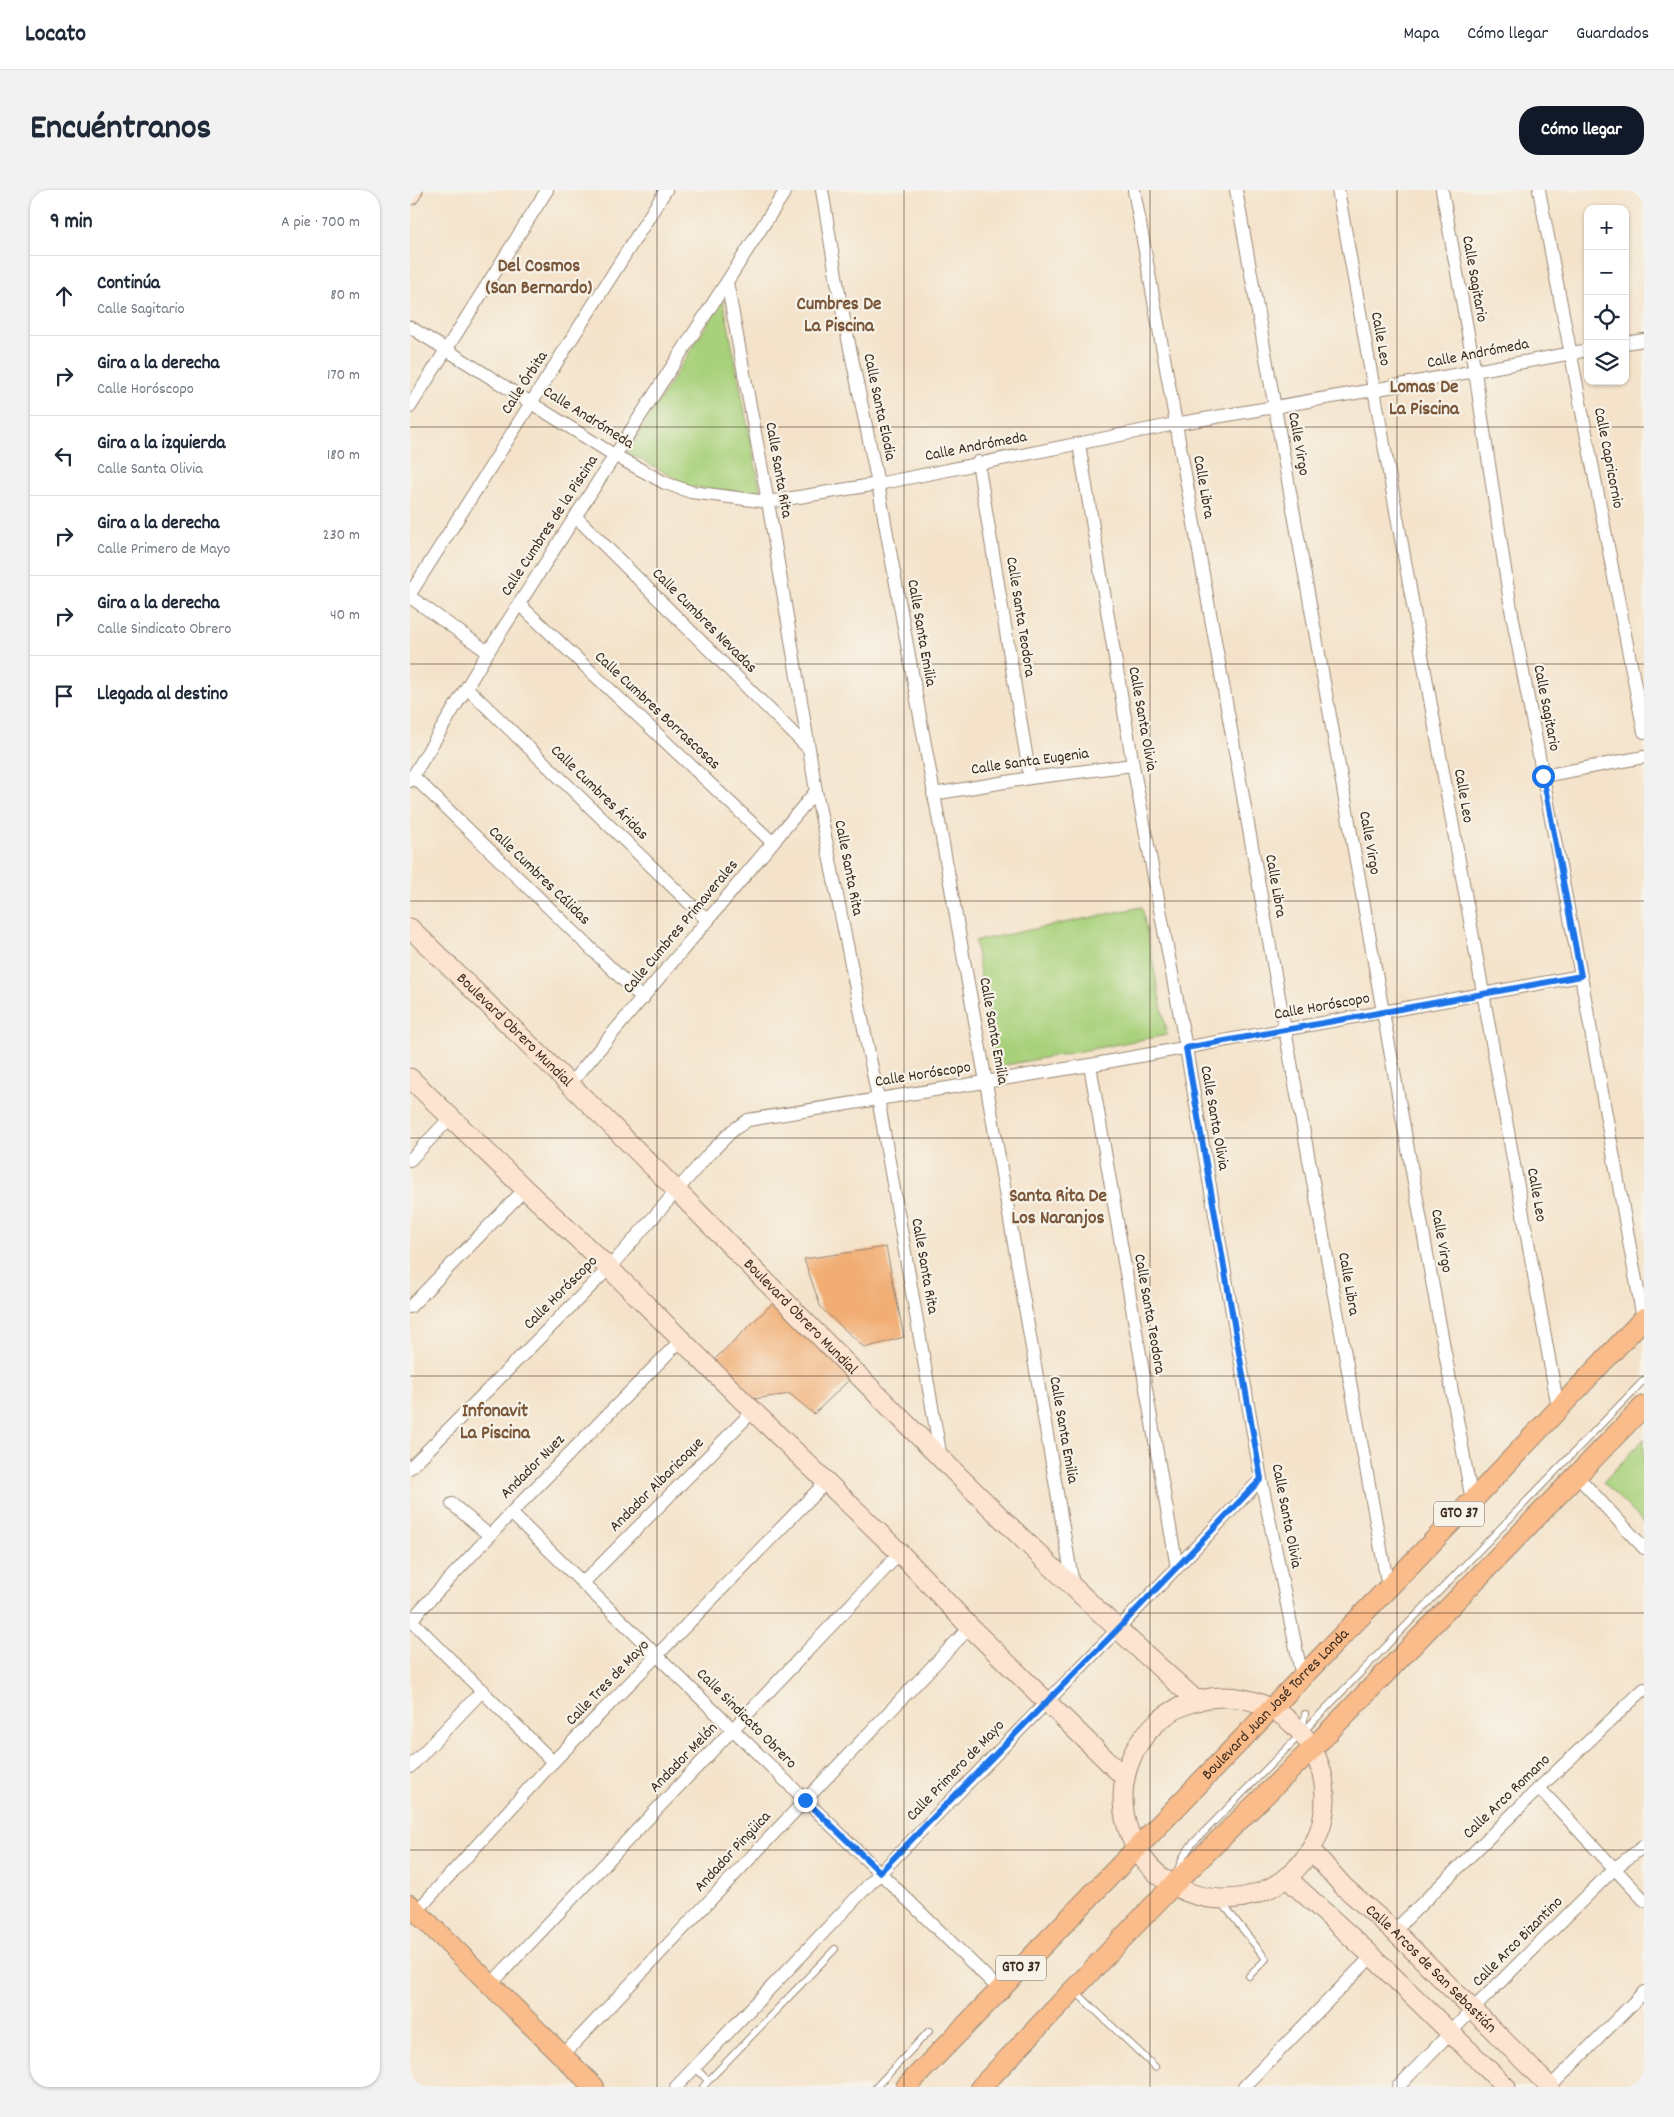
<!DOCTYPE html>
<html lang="es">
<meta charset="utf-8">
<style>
:root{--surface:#fff;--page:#f2f2f3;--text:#1f2937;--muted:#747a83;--line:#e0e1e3;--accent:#111827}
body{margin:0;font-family:Dekko,sans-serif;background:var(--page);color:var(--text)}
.controls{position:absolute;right:15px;top:15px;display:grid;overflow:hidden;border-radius:10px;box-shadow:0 1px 4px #0004}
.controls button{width:45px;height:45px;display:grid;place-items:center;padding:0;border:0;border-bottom:1px solid var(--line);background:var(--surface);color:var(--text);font:25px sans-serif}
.stop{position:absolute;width:15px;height:15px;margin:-11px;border:4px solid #1a73e8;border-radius:50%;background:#fff}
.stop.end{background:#1a73e8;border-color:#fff;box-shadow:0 1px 5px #0008}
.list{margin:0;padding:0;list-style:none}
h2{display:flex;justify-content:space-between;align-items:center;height:65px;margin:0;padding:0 20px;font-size:21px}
h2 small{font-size:16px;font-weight:400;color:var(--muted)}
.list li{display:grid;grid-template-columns:32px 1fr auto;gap:15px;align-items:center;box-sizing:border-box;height:80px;padding:0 20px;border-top:1px solid var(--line)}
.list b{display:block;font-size:19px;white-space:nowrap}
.list p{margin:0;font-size:16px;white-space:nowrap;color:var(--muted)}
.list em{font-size:16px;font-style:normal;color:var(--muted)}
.icon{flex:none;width:28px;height:28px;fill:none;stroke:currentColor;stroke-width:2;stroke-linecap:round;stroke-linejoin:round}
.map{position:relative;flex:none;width:1234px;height:1897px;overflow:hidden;border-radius:20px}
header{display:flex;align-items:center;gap:30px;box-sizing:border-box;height:70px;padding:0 25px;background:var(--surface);border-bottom:1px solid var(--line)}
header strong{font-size:24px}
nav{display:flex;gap:28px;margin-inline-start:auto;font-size:18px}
.intro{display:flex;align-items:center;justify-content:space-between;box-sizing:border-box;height:120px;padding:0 30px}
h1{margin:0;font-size:35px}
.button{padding:12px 22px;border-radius:20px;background:var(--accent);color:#fff;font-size:18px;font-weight:700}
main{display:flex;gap:30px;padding:0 30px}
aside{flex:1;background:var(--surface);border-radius:20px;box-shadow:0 1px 4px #0004}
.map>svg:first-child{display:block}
.green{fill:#a9d17c;stroke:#727e4d}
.building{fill:#f1ad73}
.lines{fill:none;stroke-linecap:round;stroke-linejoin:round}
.lane-casing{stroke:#988674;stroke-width:8}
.street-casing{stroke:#988674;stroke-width:14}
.secondary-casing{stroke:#988674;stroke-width:21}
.primary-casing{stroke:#988674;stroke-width:22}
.lane{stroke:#fff;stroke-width:6}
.street{stroke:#fff;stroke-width:12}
.secondary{stroke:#fde4d0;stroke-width:19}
.primary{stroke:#f9bc8a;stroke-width:20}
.route{stroke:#1a73e8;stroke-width:6}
.grid{fill:none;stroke:#3b2a1e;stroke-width:1;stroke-opacity:0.55}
.labels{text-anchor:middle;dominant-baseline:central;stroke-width:4.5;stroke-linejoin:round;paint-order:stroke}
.shield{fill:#f7f3e8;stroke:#73665b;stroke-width:1}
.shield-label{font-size:15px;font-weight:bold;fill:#3b2a1e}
.street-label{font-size:16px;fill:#3b2a1e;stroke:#f7f3e8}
.quarter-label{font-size:19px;font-weight:bold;fill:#7b583c;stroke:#f7f3e8}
</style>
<header>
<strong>Locato</strong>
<nav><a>Mapa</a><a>Cómo llegar</a><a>Guardados</a></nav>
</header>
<div class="intro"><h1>Encuéntranos</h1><a class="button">Cómo llegar</a></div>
<main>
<aside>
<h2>9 min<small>A pie · 700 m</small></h2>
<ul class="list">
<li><svg class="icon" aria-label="ahead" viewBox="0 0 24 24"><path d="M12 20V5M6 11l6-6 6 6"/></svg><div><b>Continúa</b><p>Calle Sagitario</p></div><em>80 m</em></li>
<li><svg class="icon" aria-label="right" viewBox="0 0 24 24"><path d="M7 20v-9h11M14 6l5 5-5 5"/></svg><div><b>Gira a la derecha</b><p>Calle Horóscopo</p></div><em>170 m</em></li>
<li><svg class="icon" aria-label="left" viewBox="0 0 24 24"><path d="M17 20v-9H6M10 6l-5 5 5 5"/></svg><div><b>Gira a la izquierda</b><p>Calle Santa Olivia</p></div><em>180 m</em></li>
<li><svg class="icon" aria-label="right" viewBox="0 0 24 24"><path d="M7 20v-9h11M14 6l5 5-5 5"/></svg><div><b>Gira a la derecha</b><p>Calle Primero de Mayo</p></div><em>230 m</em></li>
<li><svg class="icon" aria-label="right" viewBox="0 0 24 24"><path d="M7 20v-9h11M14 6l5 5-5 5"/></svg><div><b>Gira a la derecha</b><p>Calle Sindicato Obrero</p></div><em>40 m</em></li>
<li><svg class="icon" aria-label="arrive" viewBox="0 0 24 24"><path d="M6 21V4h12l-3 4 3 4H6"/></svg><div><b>Llegada al destino</b></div></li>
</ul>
</aside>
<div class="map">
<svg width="1234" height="1897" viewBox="0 0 1234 1897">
<rect width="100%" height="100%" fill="#f7f3e8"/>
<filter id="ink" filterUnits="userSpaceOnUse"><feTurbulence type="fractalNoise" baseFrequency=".02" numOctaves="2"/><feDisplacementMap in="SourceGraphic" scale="10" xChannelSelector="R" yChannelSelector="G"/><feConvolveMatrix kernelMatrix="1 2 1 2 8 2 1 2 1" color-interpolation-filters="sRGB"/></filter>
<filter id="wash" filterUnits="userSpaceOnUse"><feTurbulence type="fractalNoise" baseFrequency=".0096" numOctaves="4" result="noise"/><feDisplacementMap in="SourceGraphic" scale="20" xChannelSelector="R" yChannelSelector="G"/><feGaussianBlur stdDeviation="1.12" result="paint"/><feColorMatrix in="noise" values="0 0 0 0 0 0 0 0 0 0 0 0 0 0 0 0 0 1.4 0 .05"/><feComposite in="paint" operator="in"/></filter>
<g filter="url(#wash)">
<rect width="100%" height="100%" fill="#f4e3ca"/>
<g class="green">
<path d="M 313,109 L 351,304 L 281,297 L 217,262 Z"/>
<path d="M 732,717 L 757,845 L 585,877 L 565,751 Z"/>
<path d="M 1234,1249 L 1234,1333 L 1193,1292 Z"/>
</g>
<g id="blocks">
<g class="building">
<path d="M 476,1057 L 494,1147 L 455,1158 L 411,1118 L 394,1069 Z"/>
<path d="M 367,1109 L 441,1188 L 404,1224 L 380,1204 L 343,1209 L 305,1169 Z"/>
</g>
</g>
</g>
<g filter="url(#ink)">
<use href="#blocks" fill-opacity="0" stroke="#988674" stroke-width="1"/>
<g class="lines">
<defs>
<g id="lane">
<path d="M 892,1543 L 895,1524"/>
<path d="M 767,1682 L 773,1667 L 782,1654 L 892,1543 L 1234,1190"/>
<path d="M 809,1709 L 856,1769 L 839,1786"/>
<path d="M 666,1802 L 745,1877"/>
<path d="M 285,1877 L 298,1891 L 293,1897"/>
<path d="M 298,1891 L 425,1759"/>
<path d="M 466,1897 L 519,1841"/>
</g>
<g id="street">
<path d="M 412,0 L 430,110 L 468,294 L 576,892 L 663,1395"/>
<path d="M 724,0 L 875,840 L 978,1397"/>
<path d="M 826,0 L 973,822 L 1062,1311"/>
<path d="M 928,0 L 1148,1218"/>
<path d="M 1032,0 L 1065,182 L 1101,419 L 1171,786 L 1233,1129"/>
<path d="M 1129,0 L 1234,542"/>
<path d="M 317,92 L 358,312 L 406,601 L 468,908 L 531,1268"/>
<path d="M 0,137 L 204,265 L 255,293 L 281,302 L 358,312 L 468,294 L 765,234 L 963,200 L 1178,160"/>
<path d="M 1215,153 L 1234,150"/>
<path d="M 0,217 L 137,0"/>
<path d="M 669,254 L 723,575 L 776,858 L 851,1289 L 892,1487"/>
<path d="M 568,272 L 620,588"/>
<path d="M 166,327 L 399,559"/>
<path d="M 0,404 L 256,0"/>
<path d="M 0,407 L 78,462"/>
<path d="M 109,414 L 362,652"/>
<path d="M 57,498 L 298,731"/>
<path d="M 3,586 L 233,809"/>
<path d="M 1133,586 L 1234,567"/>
<path d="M 0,591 L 78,462 L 376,0"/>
<path d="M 523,604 L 620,588 L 723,575"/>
<path d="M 680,875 L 767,1378"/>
<path d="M 160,894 L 406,601"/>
<path d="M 0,970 L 41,927"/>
<path d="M 0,1117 L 115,999"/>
<path d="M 0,1278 L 199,1078 L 298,965 L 323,940 L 338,930 L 680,875 L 1171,786"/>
<path d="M 1167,1286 L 1234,1358"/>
<path d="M 42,1314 L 80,1346"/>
<path d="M 101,1323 L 590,1800"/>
<path d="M 174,1392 L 343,1221"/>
<path d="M 1,1430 L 143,1572"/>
<path d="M 0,1431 L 101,1323 L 272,1149"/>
<path d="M 0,1577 L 73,1500"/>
<path d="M 1129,1598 L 1234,1710"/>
<path d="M 7,1721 L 143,1572 L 416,1292"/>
<path d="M 984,1741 L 1129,1598 L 1234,1499"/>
<path d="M 80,1795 L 490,1363"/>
<path d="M 152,1866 L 560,1437"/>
<path d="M 266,1897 L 470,1683 L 707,1440 L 851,1289"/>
<path d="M 834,1897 L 962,1766"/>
<path d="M 988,1897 L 1063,1819 L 1205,1678 L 1234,1656"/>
<path d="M 1140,1897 L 1234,1802"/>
</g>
<g id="secondary">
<path d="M 0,5 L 3,0"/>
<path id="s1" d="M 0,738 C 90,826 180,913 268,1002 C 438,1175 606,1350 787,1511"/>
<path d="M 0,888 L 115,999 L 199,1078 L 343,1221 L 490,1363 L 560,1437 L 715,1588"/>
<circle cx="814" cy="1608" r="101"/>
<path id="s2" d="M 901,1660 L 933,1696 L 984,1741 L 1140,1897"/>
<path d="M 876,1687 L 962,1766 L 1096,1897"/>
</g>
<g id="primary">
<path d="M 0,1715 L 184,1897"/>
<path id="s3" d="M 496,1897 L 1062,1311 L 1234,1128"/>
<path d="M 571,1897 L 763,1695 L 903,1558 L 1234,1216"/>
</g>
</defs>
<use href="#lane" class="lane-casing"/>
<use href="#street" class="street-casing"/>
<use href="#secondary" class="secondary-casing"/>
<use href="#primary" class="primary-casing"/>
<use href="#lane" class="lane"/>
<use href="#street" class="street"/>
<use href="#secondary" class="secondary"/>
<use href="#primary" class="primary"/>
</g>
</g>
<g class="lines" filter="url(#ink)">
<path class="route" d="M 395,1610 L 470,1682 L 707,1440 L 851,1289 L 776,858 L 1171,786 L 1133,586"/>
</g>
<path class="grid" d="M 247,0 L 247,1897M 494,0 L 494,1897M 740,0 L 740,1897M 987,0 L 987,1897M 0,237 L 1234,237M 0,474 L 1234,474M 0,711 L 1234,711M 0,948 L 1234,948M 0,1186 L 1234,1186M 0,1423 L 1234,1423M 0,1660 L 1234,1660"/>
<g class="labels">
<g class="shield">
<rect x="1024" y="1311.5" width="50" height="25" rx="4"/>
<rect x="586" y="1765.5" width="50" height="25" rx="4"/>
</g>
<g class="shield-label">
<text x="1049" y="1324">GTO 37</text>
<text x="611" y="1778">GTO 37</text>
</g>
<g class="street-label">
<text transform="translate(1064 89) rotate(80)">Calle Sagitario</text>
<text transform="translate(970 149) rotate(80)">Calle Leo</text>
<text transform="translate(1068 164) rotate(-11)">Calle Andrómeda</text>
<text transform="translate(115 193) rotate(-57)">Calle Órbita</text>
<text transform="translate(469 217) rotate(78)">Calle Santa Elodia</text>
<text transform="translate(178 228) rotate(32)">Calle Andrómeda</text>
<text transform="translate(888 254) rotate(80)">Calle Virgo</text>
<text transform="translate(566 257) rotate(-11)">Calle Andrómeda</text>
<text transform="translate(1198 268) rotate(79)">Calle Capricornio</text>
<text transform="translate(368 280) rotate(80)">Calle Santa Rita</text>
<text transform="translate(793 297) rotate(80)">Calle Libra</text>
<text transform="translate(140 336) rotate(-57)">Calle Cumbres de la Piscina</text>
<text transform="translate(610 427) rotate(81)">Calle Santa Teodora</text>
<text transform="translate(294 431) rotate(45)">Calle Cumbres Nevadas</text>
<text transform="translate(511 443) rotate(80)">Calle Santa Emilia</text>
<text transform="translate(1136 518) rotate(79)">Calle Sagitario</text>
<text transform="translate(247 521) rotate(43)">Calle Cumbres Borrascosas</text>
<text transform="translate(732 529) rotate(80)">Calle Santa Olivia</text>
<text transform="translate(620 572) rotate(-8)">Calle Santa Eugenia</text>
<text transform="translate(189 603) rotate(44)">Calle Cumbres Áridas</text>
<text transform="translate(1053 606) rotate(80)">Calle Leo</text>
<text transform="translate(959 653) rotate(80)">Calle Virgo</text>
<text transform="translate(438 678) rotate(79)">Calle Santa Rita</text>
<text transform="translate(129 686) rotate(44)">Calle Cumbres Cálidas</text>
<text transform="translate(865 696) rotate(80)">Calle Libra</text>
<text transform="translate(271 737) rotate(-50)">Calle Cumbres Primaverales</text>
<text transform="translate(912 817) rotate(-10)">Calle Horóscopo</text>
<text stroke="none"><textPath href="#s1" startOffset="146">Boulevard Obrero Mundial</textPath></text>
<text transform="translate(583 841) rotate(80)">Calle Santa Emilia</text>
<text transform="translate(513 885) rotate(-9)">Calle Horóscopo</text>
<text transform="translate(804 928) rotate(80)">Calle Santa Olivia</text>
<text transform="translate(1126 1005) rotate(80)">Calle Leo</text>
<text transform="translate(1031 1051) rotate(80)">Calle Virgo</text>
<text transform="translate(514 1076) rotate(80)">Calle Santa Rita</text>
<text transform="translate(938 1094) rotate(80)">Calle Libra</text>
<text transform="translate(151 1103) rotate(-45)">Calle Horóscopo</text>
<text transform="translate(739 1124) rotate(80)">Calle Santa Teodora</text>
<text stroke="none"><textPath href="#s1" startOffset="551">Boulevard Obrero Mundial</textPath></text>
<text transform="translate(653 1240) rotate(80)">Calle Santa Emilia</text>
<text transform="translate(123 1277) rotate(-45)">Andador Nuez</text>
<text transform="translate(247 1295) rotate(-45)">Andador Albaricoque</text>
<text transform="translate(876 1326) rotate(79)">Calle Santa Olivia</text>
<text transform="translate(198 1493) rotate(-46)">Calle Tres de Mayo</text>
<text stroke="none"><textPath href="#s3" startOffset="532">Boulevard Juan José Torres Landa</textPath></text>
<text transform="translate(336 1529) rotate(45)">Calle Sindicato Obrero</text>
<text transform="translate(274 1568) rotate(-46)">Andador Melón</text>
<text transform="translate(546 1581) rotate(-46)">Calle Primero de Mayo</text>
<text transform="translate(1097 1607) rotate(-44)">Calle Arco Romano</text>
<text transform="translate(323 1662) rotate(-47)">Andador Pingüica</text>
<text transform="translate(1108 1752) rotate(-45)">Calle Arco Bizantino</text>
<text stroke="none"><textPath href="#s2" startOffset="169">Calle Arcos de San Sebastián</textPath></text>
</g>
<g class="quarter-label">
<text x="129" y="77">Del Cosmos<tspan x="129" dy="22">(San Bernardo)</tspan></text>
<text x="429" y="115">Cumbres De<tspan x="429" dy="22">La Piscina</tspan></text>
<text x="1014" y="198">Lomas De<tspan x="1014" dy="22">La Piscina</tspan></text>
<text x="648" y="1007">Santa Rita De<tspan x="648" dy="22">Los Naranjos</tspan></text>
<text x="85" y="1222">Infonavit<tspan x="85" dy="22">La Piscina</tspan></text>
</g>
</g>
</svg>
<div class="controls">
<button>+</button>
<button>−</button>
<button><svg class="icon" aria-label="locate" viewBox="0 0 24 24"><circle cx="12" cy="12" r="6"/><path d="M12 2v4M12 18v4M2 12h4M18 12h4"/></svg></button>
<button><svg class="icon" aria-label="layers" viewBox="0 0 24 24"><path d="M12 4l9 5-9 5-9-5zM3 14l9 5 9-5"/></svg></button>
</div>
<div class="stop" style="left:1133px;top:586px"></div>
<div class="stop end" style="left:395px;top:1610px"></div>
</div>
</main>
